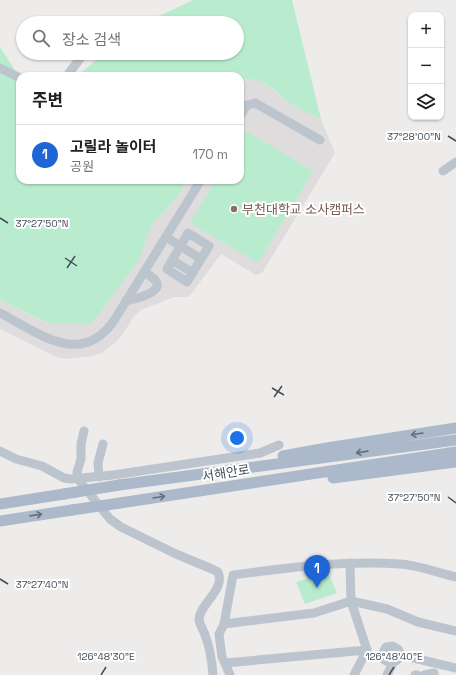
<!DOCTYPE html>
<html lang="ko">
<meta charset="utf-8">
<style>
:root{--surface:#fff;--page:#f2f2f2;--text:#202124;--muted:#757577;--line:#e0e0e0;--accent:#1e66d6}
body{margin:0;font-family:"Space Grotesk","Noto Sans KR",sans-serif;background:var(--page);color:var(--text)}
.controls{position:absolute;right:12px;top:12px;display:grid;overflow:hidden;border-radius:8px;box-shadow:0 1px 3px #0004}
.controls button{width:36px;height:36px;display:grid;place-items:center;padding:0;border:0;border-bottom:1px solid var(--line);background:var(--surface);color:var(--text);font:20px sans-serif}
.you{position:absolute;left:237px;top:438px;width:14px;height:14px;margin:-10px;border:3px solid #fff;border-radius:50%;background:#1a73e8;box-shadow:0 0 0 6px #1a73e833}
.badge{display:grid;place-items:center;width:26px;height:26px;border-radius:50%;background:var(--accent);color:#fff;font-size:13px;font-weight:700}
.pin{position:absolute;translate:-50% -33px;filter:drop-shadow(0 1px 2px #0008)}
.pin::after{content:'';position:absolute;top:21px;width:14px;height:12px;background:inherit;clip-path:polygon(0 0,100% 0,50% 100%)}
.list{margin:0;padding:0;list-style:none}
h2{display:flex;justify-content:space-between;align-items:center;height:52px;margin:0;padding:0 16px;font-size:17px}
h2 small{font-size:13px;font-weight:400;color:var(--muted)}
.list li{display:grid;grid-template-columns:26px 1fr auto;gap:12px;align-items:center;box-sizing:border-box;height:60px;padding:0 16px;border-top:1px solid var(--line)}
.list b{display:block;font-size:15px;white-space:nowrap}
.list p{margin:0;font-size:13px;white-space:nowrap;color:var(--muted)}
.list em{font-size:13px;font-style:normal;color:var(--muted)}
.icon{flex:none;width:22px;height:22px;fill:none;stroke:currentColor;stroke-width:2;stroke-linecap:round;stroke-linejoin:round}
.map{position:relative;flex:none;width:456px;height:675px;overflow:hidden}
.search{position:absolute;background:var(--surface);box-shadow:0 1px 3px #0004;left:16px;top:16px;width:228px;height:44px;display:flex;align-items:center;gap:10px;box-sizing:border-box;padding:0 14px;border-radius:22px;color:var(--muted);font-size:15px}
.panel{position:absolute;background:var(--surface);box-shadow:0 1px 3px #0004;left:16px;top:72px;width:228px;height:112px;border-radius:12px}
.map>svg:first-child{display:block}
.education{fill:#dfdcdd}
.green{fill:#b9eccf}
.lines{fill:none;stroke-linecap:round;stroke-linejoin:round}
.minor{stroke:#bcc5ce;stroke-width:9}
.major{stroke:#abb9ca;stroke-width:11}
.major-bridge{stroke:#abb9ca;stroke-width:11}
.oneway{stroke:#636e7a}
.ticks{fill:none;stroke:#444e58;stroke-width:1.5}
.education-dot{fill:#8d6e63;stroke:#fff;stroke-width:1.5}
.labels{text-anchor:middle;dominant-baseline:central;stroke-width:4;stroke-linejoin:round;paint-order:stroke}
.education-label{font-size:13px;fill:#785e54;stroke:#fff;text-anchor:start}
.street-label{font-size:13px;fill:#444e58;stroke:#fff}
.ticks-label{font-size:10px;text-anchor:middle;fill:#444e58;stroke:#fff;stroke-width:4;stroke-linejoin:round;paint-order:stroke}
</style>
<div class="map">
<svg width="456" height="675" viewBox="0 0 456 675">
<rect width="100%" height="100%" fill="#eeebeb"/>
<path class="education" d="M 252,78 L 260,80 L 296,107 L 321,119 L 335,153 L 262,273 L 256,275 L 221,254 L 189,297 L 174,297 L 141,310 L 134,316 L 123,334 L 117,341 L 102,353 L 92,356 L 68,359 L 56,357 L 0,329 L 0,300 L 49,324 L 149,231 L 153,223 L 179,195 L 186,180 L 240,180 L 240,81 Z"/>
<g class="green">
<path d="M 193,0 L 292,0 L 321,119 C 313,115 304,112 296,107 C 279,97 261,71 240,81 L 240,76 L 77,76 L 104,53 L 237,53 L 237,23 L 144,23 Z"/>
<path d="M 0,47 L 20,78 L 20,180 L 186,180 L 179,195 L 153,223 L 149,231 L 139,260 L 92,323 L 50,324 L 0,300 Z"/>
<path d="M 246,131 L 313,171 L 258,263 L 190,223 L 216,180 L 240,180 L 240,140 Z"/>
<path d="M 328,572 L 337,593 L 305,604 L 296,582 Z"/>
</g>
<g class="lines">
<g class="minor">
<path d="M 0,68 L 20,78"/>
<path d="M 67,76 L 84,53"/>
<path d="M 240,116 L 247,105 L 255,103 L 320,140"/>
<path d="M 443,171 L 456,162"/>
<path d="M 188,233 L 209,246 L 187,282 L 167,269 Z"/>
<path d="M 166,237 L 201,259"/>
<path d="M 172,260 L 193,273"/>
<path d="M 126,301 C 134,299 166,292 155,280 C 152,277 148,274 144,272"/>
<path d="M 0,313 C 39,333 82,369 115,319 L 201,180"/>
<path d="M 84,431 L 81,444 L 81,459 L 77,472 L 78,479 L 101,508 L 110,519 L 121,527 L 176,554 L 212,569 L 218,572 C 226,590 199,604 199,620 C 200,625 204,631 205,635 C 210,648 212,661 213,675"/>
<path d="M 0,451 L 16,459 L 42,466 L 64,478 L 71,479 L 113,475 L 260,453 L 279,445"/>
<path d="M 99,477 L 98,463 L 103,444"/>
<path d="M 350,563 L 351,601 L 367,650 L 354,675"/>
<path d="M 456,577 C 439,573 417,565 400,564 C 346,560 286,568 233,575 L 224,624 L 314,613 L 351,601 L 387,609 L 418,622 L 456,631"/>
<path d="M 224,624 L 219,634 L 222,657 L 225,663"/>
<path d="M 401,655 C 396,663 391,665 383,659 L 382,654 L 386,647 L 393,646 L 398,649 L 401,655 L 456,668"/>
<path d="M 230,675 L 225,663 L 367,650"/>
<path d="M 387,675 L 393,663"/>
<path d="M 415,675 L 417,675"/>
<path d="M 424,675 L 434,673 L 434,675"/>
</g>
<g class="major">
<path d="M 283,456 L 327,448 L 456,428"/>
<path d="M 333,478 L 456,462"/>
<path d="M 119,485 L 456,440"/>
<path d="M 120,503 L 456,452"/>
<path d="M 0,504 L 64,494"/>
<path d="M 0,521 L 72,510"/>
</g>
<g class="major-bridge">
<path d="M 64,494 L 119,485"/>
<path d="M 72,510 L 120,503"/>
</g>
</g>
<defs><path id="oneway-shaft" d="M-6 0H5M1.5-3L5.5 0L1.5 3" fill="none" stroke-width="1.6" stroke-linecap="round" stroke-linejoin="round"/></defs>
<g class="oneway">
<use href="#oneway-shaft" transform="translate(417 434) rotate(171)"/>
<use href="#oneway-shaft" transform="translate(362 452) rotate(172)"/>
<use href="#oneway-shaft" transform="translate(159 497) rotate(-9)"/>
<use href="#oneway-shaft" transform="translate(36 515) rotate(-8)"/>
</g>
<path class="ticks" d="M 448,136 L 456,141M 0,218 L 8,223M 65,258 L 77,266M 67,268 L 75,256M 272,388 L 284,395M 274,397 L 282,386M 448,497 L 456,503M 0,579 L 8,584M 101,675 L 106,667M 389,675 L 394,667"/>
<circle class="education-dot" cx="234" cy="209" r="4"/>
<g class="labels">
<g class="education-label">
<text x="242" y="209">부천대학교 소사캠퍼스</text>
</g>
<g class="street-label">
<text transform="translate(226 473) rotate(-9)">서해안로</text>
</g>
</g>
<g class="ticks-label">
<text x="414" y="140">37°28'00"N</text>
<text x="42" y="227">37°27'50"N</text>
<text x="414" y="501">37°27'50"N</text>
<text x="42" y="588">37°27'40"N</text>
<text x="106" y="660">126°48'30"E</text>
<text x="394" y="660">126°48'40"E</text>
</g>
</svg>
<div class="controls">
<button>+</button>
<button>−</button>
<button><svg class="icon" aria-label="layers" viewBox="0 0 24 24"><path d="M12 4l9 5-9 5-9-5zM3 14l9 5 9-5"/></svg></button>
</div>
<div class="you"></div>
<div class="pin badge" style="left:317px;top:588px">1</div>
<div class="search"><svg class="icon" aria-label="search" viewBox="0 0 24 24"><circle cx="10" cy="10" r="6"/><path d="M15 15l6 6"/></svg>장소 검색</div>
<section class="panel">
<h2>주변<small></small></h2>
<ul class="list">
<li><span class="badge">1</span><div><b>고릴라 놀이터</b><p>공원</p></div><em>170 m</em></li>
</ul>
</section>
</div>
